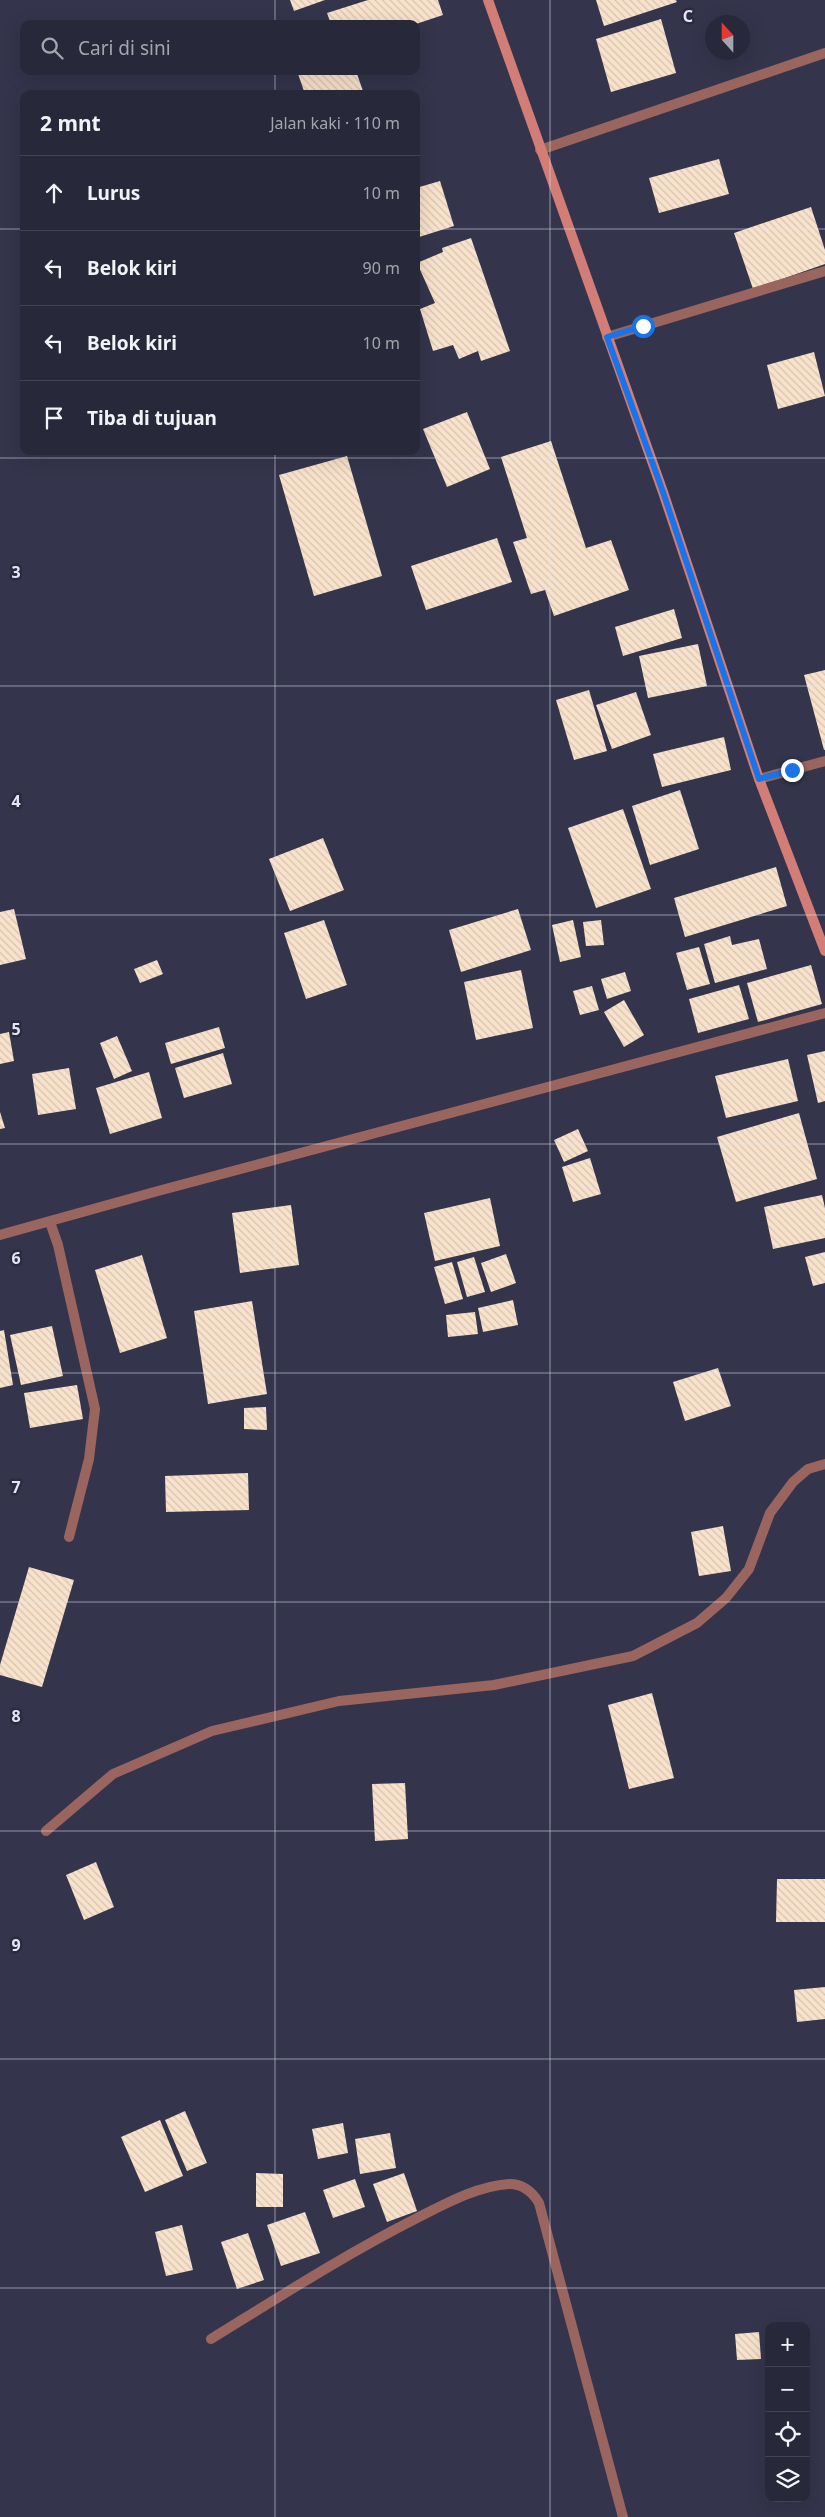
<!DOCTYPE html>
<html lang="id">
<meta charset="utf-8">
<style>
:root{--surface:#272839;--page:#333444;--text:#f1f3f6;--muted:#a4a6ae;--line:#434453}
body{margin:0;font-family:"Noto Sans",sans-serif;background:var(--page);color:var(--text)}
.controls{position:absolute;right:15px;bottom:15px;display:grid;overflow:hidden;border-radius:10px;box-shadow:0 5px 20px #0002}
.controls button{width:45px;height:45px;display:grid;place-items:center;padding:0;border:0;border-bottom:1px solid var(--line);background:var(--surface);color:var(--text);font:25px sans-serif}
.compass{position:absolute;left:705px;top:15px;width:45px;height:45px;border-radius:50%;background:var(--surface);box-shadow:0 5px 20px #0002;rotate:339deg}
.stop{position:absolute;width:15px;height:15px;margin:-11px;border:4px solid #1a73e8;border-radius:50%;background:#fff}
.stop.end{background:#1a73e8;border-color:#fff;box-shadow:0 1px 5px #0008}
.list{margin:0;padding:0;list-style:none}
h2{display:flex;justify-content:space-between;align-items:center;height:65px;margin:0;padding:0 20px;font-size:21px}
h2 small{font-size:16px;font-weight:400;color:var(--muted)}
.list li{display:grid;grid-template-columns:32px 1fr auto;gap:15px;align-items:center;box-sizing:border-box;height:75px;padding:0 20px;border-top:1px solid var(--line)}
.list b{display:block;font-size:19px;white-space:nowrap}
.list em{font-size:16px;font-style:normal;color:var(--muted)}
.icon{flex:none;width:28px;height:28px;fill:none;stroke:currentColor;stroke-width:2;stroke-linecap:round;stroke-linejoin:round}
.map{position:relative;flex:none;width:825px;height:2517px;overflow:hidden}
.search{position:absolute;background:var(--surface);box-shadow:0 5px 20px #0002;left:20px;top:20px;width:400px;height:55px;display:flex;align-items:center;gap:12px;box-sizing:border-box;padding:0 18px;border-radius:10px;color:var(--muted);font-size:19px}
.panel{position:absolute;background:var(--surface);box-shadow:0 5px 20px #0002;left:20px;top:90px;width:400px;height:365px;border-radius:10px}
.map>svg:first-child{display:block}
.building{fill:url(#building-back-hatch)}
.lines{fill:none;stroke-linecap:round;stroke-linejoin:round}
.street{stroke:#9b655f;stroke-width:10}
.secondary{stroke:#d27d75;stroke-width:10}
.route{stroke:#1a73e8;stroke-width:6}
.grid{fill:none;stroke:#e4e5f4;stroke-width:1;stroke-opacity:0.55}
.grid-label{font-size:16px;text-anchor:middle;font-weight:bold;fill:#e4e5f4;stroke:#2a2a41;stroke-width:5;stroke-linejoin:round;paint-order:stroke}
</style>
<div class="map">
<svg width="825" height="2517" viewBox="0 0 825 2517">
<defs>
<pattern id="building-back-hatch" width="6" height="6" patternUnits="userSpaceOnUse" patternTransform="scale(1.25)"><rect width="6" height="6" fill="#f9e2cb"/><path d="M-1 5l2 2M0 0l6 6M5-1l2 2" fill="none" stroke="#d5c3b1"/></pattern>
</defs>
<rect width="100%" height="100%" fill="#34354c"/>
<g class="building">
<path d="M 290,0 L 325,0 L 294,11 Z"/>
<path d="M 368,0 L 438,0 L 443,15 L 416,24 L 331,24 L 327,13 Z"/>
<path d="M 596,0 L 676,0 L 677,2 L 604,26 Z"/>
<path d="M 661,19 L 676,73 L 611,92 L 596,39 Z"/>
<path d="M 297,71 L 356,71 L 364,94 L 305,94 Z"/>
<path d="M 719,159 L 729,194 L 659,213 L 649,178 Z"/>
<path d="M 440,181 L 454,226 L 416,238 L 416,188 Z"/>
<path d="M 811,207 L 825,250 L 825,264 L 753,289 L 734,233 Z"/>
<path d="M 471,238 L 510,351 L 481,361 L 478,351 L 459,359 L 453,345 L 433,351 L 420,309 L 435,303 L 417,263 L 443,252 L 442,248 Z"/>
<path d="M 814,352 L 825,396 L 778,409 L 767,365 Z"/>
<path d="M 467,412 L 490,469 L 447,487 L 423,429 Z"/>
<path d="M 551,441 L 586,548 L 611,540 L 629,590 L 554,616 L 545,590 L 531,594 L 513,542 L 527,538 L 501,457 Z"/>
<path d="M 347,456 L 382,576 L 314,596 L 279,475 Z"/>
<path d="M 497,538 L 512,582 L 426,610 L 411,566 Z"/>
<path d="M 674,609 L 682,638 L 623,656 L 615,627 Z"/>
<path d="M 698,644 L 707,686 L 648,698 L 639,656 Z"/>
<path d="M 825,670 L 825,750 L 824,750 L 804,675 Z"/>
<path d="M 589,690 L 607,751 L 574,760 L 556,700 Z"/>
<path d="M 636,692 L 651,735 L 612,749 L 596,705 Z"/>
<path d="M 724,737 L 731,770 L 662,787 L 653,754 Z"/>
<path d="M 680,790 L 699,849 L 650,865 L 632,806 Z"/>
<path d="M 623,809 L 651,889 L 596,908 L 568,828 Z"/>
<path d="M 323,838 L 344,890 L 290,911 L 269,859 Z"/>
<path d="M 776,867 L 787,906 L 685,937 L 674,898 Z"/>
<path d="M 14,909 L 26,959 L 0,965 L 0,912 Z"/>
<path d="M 518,909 L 531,950 L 461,972 L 449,930 Z"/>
<path d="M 324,920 L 347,985 L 306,999 L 284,933 Z"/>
<path d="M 573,920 L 581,957 L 560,962 L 552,925 Z"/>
<path d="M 601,920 L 604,945 L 586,946 L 583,922 Z"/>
<path d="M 730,936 L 732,945 L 759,939 L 767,969 L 715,983 L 704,944 Z"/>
<path d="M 699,947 L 710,984 L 687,990 L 676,953 Z"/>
<path d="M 157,960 L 163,974 L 140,983 L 134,969 Z"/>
<path d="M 811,965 L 822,1004 L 758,1022 L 747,983 Z"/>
<path d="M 521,970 L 533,1028 L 476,1040 L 464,982 Z"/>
<path d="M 625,972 L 631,991 L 607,999 L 601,979 Z"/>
<path d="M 739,985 L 749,1019 L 698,1033 L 689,999 Z"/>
<path d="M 592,986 L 599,1010 L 580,1015 L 573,991 Z"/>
<path d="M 624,1000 L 644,1035 L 624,1047 L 604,1012 Z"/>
<path d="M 219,1027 L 225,1048 L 171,1064 L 165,1043 Z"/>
<path d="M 9,1032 L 14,1061 L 0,1064 L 0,1034 Z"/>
<path d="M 117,1036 L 132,1071 L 114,1079 L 100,1043 Z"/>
<path d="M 825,1051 L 825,1101 L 818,1103 L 807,1055 Z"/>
<path d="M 223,1053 L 232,1084 L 184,1098 L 175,1068 Z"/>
<path d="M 788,1059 L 798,1101 L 726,1118 L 715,1076 Z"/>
<path d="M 69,1068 L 76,1109 L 38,1115 L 32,1074 Z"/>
<path d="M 149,1072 L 162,1118 L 110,1134 L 96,1088 Z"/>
<path d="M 0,1112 L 5,1128 L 0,1129 Z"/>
<path d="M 799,1113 L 817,1179 L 736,1202 L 717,1137 Z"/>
<path d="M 578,1129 L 588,1151 L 564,1162 L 554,1140 Z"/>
<path d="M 590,1158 L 601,1194 L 573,1202 L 562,1167 Z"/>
<path d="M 822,1195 L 825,1208 L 825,1238 L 773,1249 L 764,1207 Z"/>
<path d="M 490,1198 L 500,1246 L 435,1261 L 424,1213 Z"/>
<path d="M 291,1205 L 299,1265 L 240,1273 L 232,1213 Z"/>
<path d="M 825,1252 L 825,1283 L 813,1286 L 805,1257 Z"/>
<path d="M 506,1254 L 516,1283 L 491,1292 L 481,1263 Z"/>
<path d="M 142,1255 L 167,1338 L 120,1353 L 95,1270 Z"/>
<path d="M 474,1257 L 485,1292 L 467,1297 L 457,1262 Z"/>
<path d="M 452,1262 L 463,1299 L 445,1304 L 434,1267 Z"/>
<path d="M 513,1300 L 518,1325 L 483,1332 L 478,1308 Z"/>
<path d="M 252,1301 L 267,1394 L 208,1404 L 194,1311 Z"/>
<path d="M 475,1312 L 478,1334 L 448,1337 L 446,1315 Z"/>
<path d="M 52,1326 L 63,1376 L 21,1385 L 10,1335 Z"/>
<path d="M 4,1330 L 13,1385 L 0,1388 L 0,1331 Z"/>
<path d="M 718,1368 L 731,1406 L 685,1421 L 673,1382 Z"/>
<path d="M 77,1385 L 83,1419 L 30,1428 L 24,1393 Z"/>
<path d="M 266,1407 L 267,1430 L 244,1429 L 244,1408 Z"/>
<path d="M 248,1473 L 249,1510 L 166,1512 L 165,1476 Z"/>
<path d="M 723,1526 L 731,1571 L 699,1576 L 691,1532 Z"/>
<path d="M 29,1567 L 74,1580 L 42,1687 L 0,1675 L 0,1665 Z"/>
<path d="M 652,1693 L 674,1778 L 629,1789 L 608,1705 Z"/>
<path d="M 405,1783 L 408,1839 L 375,1841 L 372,1784 Z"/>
<path d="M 96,1862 L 114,1907 L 84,1920 L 66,1875 Z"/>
<path d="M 777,1879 L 825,1879 L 825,1922 L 776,1922 Z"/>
<path d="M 825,1987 L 825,2019 L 797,2022 L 794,1990 Z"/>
<path d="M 185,2111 L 207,2163 L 187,2171 L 165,2120 Z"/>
<path d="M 160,2120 L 183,2176 L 145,2192 L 121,2137 Z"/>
<path d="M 343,2123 L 348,2153 L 318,2159 L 312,2129 Z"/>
<path d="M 390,2133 L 396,2168 L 360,2174 L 355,2139 Z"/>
<path d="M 256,2173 L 283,2174 L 283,2207 L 256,2207 Z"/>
<path d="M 404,2173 L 417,2211 L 387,2222 L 373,2184 Z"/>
<path d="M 355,2179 L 365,2207 L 333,2218 L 323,2190 Z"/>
<path d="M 305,2212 L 320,2253 L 281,2266 L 267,2225 Z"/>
<path d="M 182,2225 L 193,2270 L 166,2276 L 155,2232 Z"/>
<path d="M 248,2233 L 264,2280 L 237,2289 L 221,2242 Z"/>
<path d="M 759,2332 L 761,2359 L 737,2360 L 735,2334 Z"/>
</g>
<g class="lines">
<g class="street">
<path d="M 540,150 L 825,53"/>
<path d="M 607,337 L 825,271"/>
<path d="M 759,779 L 825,761"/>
<path d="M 50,1222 L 58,1245 L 95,1409 L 89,1459 L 69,1537"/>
<path d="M 0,1235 L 158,1191 L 825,1013"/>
<path d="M 46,1831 L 113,1774 L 212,1731 L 339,1701 L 494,1685 L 633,1656 L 697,1623 L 726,1598 L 749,1569 L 770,1513 L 793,1482 L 808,1469 L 825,1464"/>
<path d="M 211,2339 C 279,2297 346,2254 417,2218 C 445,2204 477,2186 509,2184 C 523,2184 532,2191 539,2203 L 623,2517"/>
</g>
<path class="secondary" d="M 488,0 L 663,492 L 759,779 L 825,951"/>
</g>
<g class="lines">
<path class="route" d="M 643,326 L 607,337 L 663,492 L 759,779 L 792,770"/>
</g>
<path class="grid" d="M 275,0 L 275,24M 550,0 L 550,2517M 275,71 L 275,94M 0,229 L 24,229M 416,229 L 825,229M 275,451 L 275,2517M 0,458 L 825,458M 0,686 L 825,686M 0,915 L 825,915M 0,1144 L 825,1144M 0,1373 L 825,1373M 0,1602 L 825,1602M 0,1831 L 825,1831M 0,2059 L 825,2059M 0,2288 L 825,2288"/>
<g class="grid-label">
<text x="688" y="22">C</text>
<text x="16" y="578">3</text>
<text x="16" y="807">4</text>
<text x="16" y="1035">5</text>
<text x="16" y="1264">6</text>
<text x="16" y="1493">7</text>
<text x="16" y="1722">8</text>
<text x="16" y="1951">9</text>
</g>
</svg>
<div class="controls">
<button>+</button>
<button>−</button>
<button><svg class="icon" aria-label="locate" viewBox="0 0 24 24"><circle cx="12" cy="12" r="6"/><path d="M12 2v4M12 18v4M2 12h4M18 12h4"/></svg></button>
<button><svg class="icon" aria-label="layers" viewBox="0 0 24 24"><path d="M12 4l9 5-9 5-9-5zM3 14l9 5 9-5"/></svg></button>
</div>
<svg class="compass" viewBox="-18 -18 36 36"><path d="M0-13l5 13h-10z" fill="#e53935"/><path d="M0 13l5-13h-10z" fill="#a4a6ae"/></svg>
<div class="stop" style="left:643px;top:326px"></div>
<div class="stop end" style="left:792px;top:770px"></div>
<div class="search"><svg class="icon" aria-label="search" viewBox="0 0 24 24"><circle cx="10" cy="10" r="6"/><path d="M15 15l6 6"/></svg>Cari di sini</div>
<section class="panel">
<h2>2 mnt<small>Jalan kaki · 110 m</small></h2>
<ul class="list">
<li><svg class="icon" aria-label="ahead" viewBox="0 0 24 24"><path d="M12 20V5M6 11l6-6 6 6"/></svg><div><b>Lurus</b></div><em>10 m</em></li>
<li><svg class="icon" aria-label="left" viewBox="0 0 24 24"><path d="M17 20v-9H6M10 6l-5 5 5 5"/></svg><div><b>Belok kiri</b></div><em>90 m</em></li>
<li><svg class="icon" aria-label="left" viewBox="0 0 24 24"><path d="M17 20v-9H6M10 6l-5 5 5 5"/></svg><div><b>Belok kiri</b></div><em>10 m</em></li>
<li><svg class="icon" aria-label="arrive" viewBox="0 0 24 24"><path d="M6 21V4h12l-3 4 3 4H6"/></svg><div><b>Tiba di tujuan</b></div></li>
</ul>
</section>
</div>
